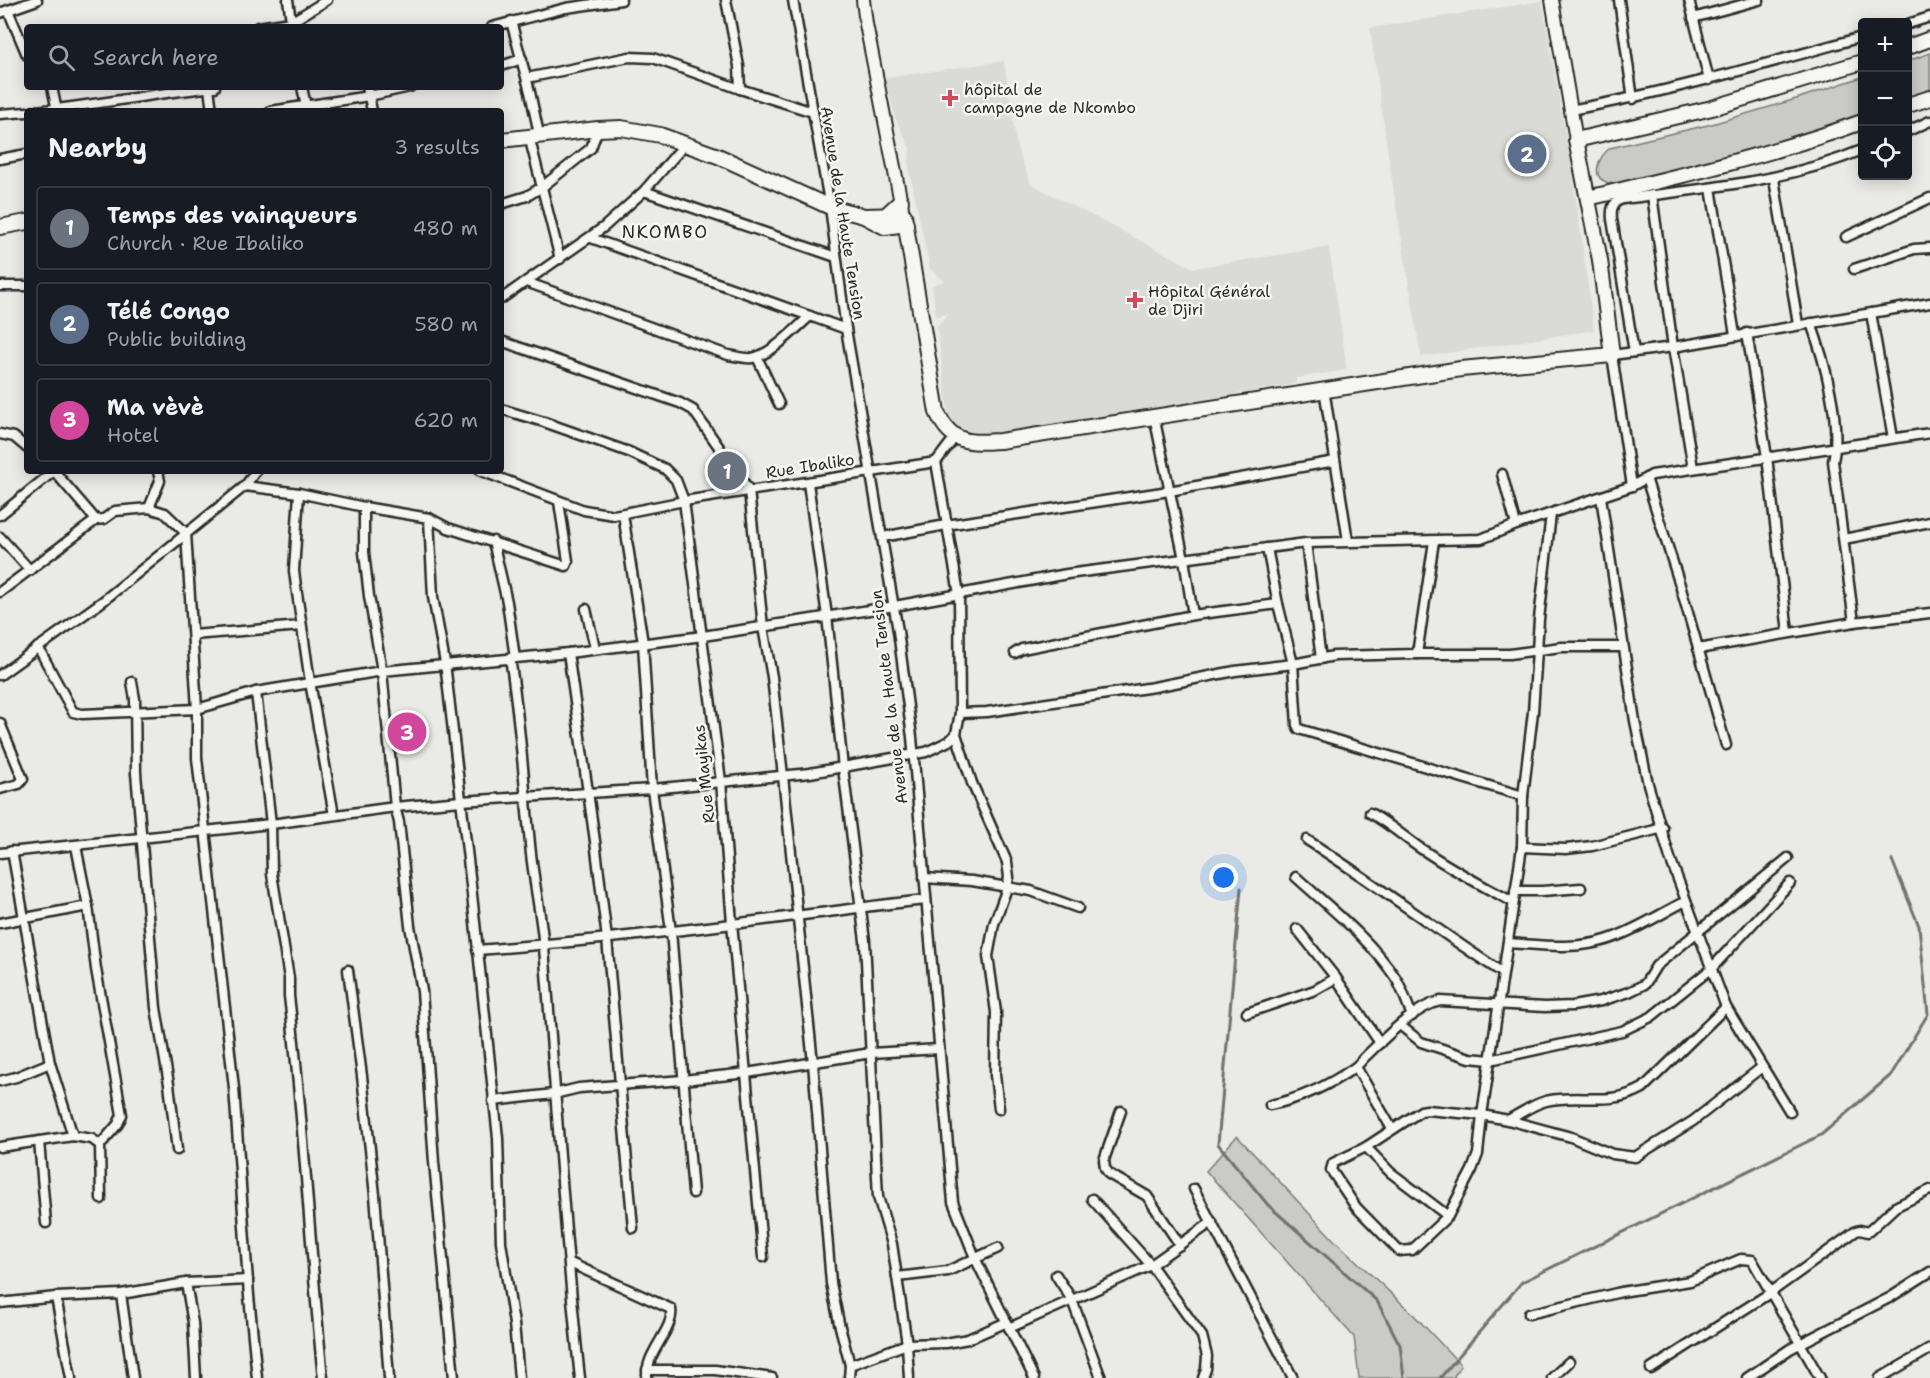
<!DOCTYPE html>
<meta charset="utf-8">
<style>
:root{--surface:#171b24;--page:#20242c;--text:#f1f3f6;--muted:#9ea1a6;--line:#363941;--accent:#d1495b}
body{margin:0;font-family:"Shantell Sans",sans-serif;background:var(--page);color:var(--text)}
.controls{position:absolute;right:18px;top:18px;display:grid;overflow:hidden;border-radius:6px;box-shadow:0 3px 15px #0003}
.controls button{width:54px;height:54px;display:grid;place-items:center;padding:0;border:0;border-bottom:2px solid var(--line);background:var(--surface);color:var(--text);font:30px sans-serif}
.you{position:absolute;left:1224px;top:878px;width:21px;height:21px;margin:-15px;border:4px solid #fff;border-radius:50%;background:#1a73e8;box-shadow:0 0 0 9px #1a73e833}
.badge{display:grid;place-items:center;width:39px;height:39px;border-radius:50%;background:var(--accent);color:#fff;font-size:20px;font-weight:700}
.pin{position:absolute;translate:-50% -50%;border:3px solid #fff;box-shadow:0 2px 6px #0006}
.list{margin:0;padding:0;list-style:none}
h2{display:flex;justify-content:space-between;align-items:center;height:78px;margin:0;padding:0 24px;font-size:26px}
h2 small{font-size:20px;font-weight:400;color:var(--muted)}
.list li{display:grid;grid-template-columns:39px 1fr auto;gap:18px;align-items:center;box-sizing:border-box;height:84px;margin:0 12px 12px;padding:0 12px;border:2px solid var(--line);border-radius:6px}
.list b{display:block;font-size:22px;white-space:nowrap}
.list p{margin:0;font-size:20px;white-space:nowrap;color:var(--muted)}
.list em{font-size:20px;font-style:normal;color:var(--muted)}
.icon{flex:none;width:33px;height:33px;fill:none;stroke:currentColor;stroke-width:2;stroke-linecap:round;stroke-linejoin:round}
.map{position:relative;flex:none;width:1930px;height:1378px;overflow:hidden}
.search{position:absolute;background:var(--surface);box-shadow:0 3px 15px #0003;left:24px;top:24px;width:480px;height:66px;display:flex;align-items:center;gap:15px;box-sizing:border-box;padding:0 21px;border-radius:6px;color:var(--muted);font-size:22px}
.panel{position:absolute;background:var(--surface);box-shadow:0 3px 15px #0003;left:24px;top:108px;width:480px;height:366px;border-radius:6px}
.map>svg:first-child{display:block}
.built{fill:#dadad6}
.green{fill:#cacac7;stroke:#7a7a79;stroke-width:1.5}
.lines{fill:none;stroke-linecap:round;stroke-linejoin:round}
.stream{stroke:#727270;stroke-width:3}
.street-casing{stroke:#2b2b2b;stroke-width:13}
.secondary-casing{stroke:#2b2b2b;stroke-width:16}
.primary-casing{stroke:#2b2b2b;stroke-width:18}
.street{stroke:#f6f6f2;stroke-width:8}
.secondary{stroke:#f6f6f2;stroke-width:12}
.primary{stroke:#f6f6f2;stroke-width:14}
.poi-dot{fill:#d1495b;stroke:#f6f6f2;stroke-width:2}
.labels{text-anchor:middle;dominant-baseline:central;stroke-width:5;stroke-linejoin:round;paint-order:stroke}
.poi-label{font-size:16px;fill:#2b2b2b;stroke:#f6f6f2;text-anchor:start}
.street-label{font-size:16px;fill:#2b2b2b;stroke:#f6f6f2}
.neighbourhood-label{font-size:18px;letter-spacing:1.5px;fill:#2b2b2b;stroke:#f6f6f2}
</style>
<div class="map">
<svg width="1930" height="1378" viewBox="0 0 1930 1378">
<rect width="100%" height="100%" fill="#eaeae6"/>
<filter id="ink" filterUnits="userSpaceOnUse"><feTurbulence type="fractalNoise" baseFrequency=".0167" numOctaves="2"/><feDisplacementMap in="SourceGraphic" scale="12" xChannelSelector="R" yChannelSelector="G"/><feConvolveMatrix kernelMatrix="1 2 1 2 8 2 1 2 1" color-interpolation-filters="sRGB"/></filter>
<g filter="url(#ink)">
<g class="built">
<path d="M 1542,1 L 1572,171 L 1594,330 L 1421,357 L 1392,181 L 1370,28 Z"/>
<path d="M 1004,61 L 1017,148 L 1031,184 L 1193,268 L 1329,247 L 1347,370 L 1296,378 L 1296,383 L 1279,387 L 1001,433 L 972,434 L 959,431 L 949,419 L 937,327 L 948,314 L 936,316 L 932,285 L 945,281 L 930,269 L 909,168 L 910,148 L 895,117 L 885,78 Z"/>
</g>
<g class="green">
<path d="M 1930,53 L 1930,92 L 1908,100 L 1908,61 Z"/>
<path d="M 1862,77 L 1862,116 L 1764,147 L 1630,181 C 1624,182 1616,184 1610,183 C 1589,179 1598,157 1610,148 L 1712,124 L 1796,99 Z"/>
<path d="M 1237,1136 L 1334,1240 L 1412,1313 L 1461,1365 L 1453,1378 L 1359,1378 L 1354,1337 L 1206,1171 Z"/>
</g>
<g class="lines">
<g class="stream">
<path d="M 1241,888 L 1218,1144 L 1268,1205 L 1377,1301 L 1400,1345 L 1404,1378"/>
<path d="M 1440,1378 L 1522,1282 L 1821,1135 L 1891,1075 L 1928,1014 L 1919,926 L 1892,860"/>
</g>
<defs>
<g id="street">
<path d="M 288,0 L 292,27"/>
<path d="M 726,0 L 739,66 L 740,89"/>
<path d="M 793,0 L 830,207 L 846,329 L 898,631 L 912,737 L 953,1202 L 976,1260 L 1034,1378"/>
<path d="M 1619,0 L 1633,99"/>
<path d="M 1689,0 L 1709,80"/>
<path d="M 8,10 L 27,55"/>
<path d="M 0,13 L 37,0"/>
<path d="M 1693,18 L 1759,0"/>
<path d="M 511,21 L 530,92 L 539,134"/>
<path d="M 1908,24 L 1930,17"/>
<path d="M 258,27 L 291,22 L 327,0"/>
<path d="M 492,27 L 566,8 L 621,0"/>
<path d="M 501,66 L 522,59"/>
<path d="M 527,78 L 629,57 L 653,58 L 740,89 L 813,112"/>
<path d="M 52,87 L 57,111"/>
<path d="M 302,87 L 306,106"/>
<path d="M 367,87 L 372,111"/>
<path d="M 209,88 L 212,111"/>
<path d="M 1570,110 C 1669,92 1765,64 1862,37"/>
<path d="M 34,111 C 94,106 154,93 215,87"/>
<path d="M 271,111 L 369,96 L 410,87"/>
<path d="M 0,114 L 27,112"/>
<path d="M 1908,131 L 1930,121"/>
<path d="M 529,136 L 560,259"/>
<path d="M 0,159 L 27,154"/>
<path d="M 1774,179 L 1798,324"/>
<path d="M 1711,188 L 1735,335"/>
<path d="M 644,191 L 836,257"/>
<path d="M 1652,195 L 1673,347 L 1693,468"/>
<path d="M 501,204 L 527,196 L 542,187 L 591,148 L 598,129"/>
<path d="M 1846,237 L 1930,198"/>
<path d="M 591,238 L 846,329"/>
<path d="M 1854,269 L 1914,249 L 1930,248"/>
<path d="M 526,282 L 728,355 C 736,356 744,359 752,358 C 771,355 795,329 810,316"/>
<path d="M 0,286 L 27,286"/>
<path d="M 501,299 L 604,227 L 644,191 L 686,143"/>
<path d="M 1871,313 L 1893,438"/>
<path d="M 1811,323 C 1824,359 1842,423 1833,461 L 1854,622"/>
<path d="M 1747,333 L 1767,457 L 1788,632"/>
<path d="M 501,341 L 680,403 L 693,410 L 749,490 L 763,627 L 772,677 L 783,776 L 813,1063 L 831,1283 L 839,1323 L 850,1365 L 849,1378"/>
<path d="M 1634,352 L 1612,219 C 1611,209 1612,202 1623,199 C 1704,188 1786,182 1862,150"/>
<path d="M 757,357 L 779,404"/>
<path d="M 1324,389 L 1348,541"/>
<path d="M 501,409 L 544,422 L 629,452 L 665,469 L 676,480 L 684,501 L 721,781 L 732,923 L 763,1257"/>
<path d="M 1154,416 L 1184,559 L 1193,615"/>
<path d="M 0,434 L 14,437 L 27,448"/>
<path d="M 54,471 L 96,520"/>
<path d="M 481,471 L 584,510 L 614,515 L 684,501 L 936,462"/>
<path d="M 1502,474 L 1516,525"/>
<path d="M 1646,478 L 1680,585 L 1726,745"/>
<path d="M 808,483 L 827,616 L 843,768 L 865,941 L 878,1197 L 892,1244 L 907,1344 L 909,1378"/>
<path d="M 245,486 L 299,493 L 364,507 L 429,518 L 448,528 L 566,566 L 568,561 L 559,502"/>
<path d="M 1632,486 L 1612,355 L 1673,347 L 1930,303"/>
<path d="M 299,493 L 294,571 L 296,586 L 310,682 L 334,815"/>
<path d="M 1601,497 L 1635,721 L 1648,784 L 1670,858 L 1726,1007 L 1790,1112"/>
<path d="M 364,507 L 364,552 L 369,596 L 382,671 L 395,807 L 399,822 L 410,926 L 422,991 L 434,1162 L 454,1378"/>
<path d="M 149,508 L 160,481 L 158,471"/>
<path d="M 623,514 L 643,643 L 652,789 L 671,931 L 693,1193"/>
<path d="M 1551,514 L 1539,619 L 1533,712 L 1523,796 L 1522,847 L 1482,1115 L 1478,1154 L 1472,1170 L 1448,1216 L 1412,1250 L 1399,1251 L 1356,1207 L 1331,1170 L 1333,1163 L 1366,1147 L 1421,1111 L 1427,1110 L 1482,1115 L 1508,1120 L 1571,1137 L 1612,1154 L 1635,1157 L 1693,1121 L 1762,1067"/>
<path d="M 0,515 L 54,471"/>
<path d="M 429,518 L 433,597 L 445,663 L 471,885 L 498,1138 L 501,1242 L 514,1324 L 519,1378"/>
<path d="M 0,537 L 30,570"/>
<path d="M 883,537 L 946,525 L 1169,491 L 1335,461"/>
<path d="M 1844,539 L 1930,522"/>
<path d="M 493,541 L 507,602 L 515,658"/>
<path d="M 1306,543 L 1321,659"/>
<path d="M 1267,548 L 1278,604 L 1293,664 L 1297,725 L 1299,729 L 1523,796"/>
<path d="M 0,592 L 96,520 L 104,519 L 115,511 L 149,508 L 165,513 L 186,533 L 197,709 L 197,758 L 234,1088 L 249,1296 L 257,1378"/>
<path d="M 586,609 L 595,648"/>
<path d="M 193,635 L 301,626"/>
<path d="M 38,647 L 73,712 L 82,714 L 197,709 L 256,692 L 382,671 L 568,653 L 703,636 L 895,606 L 1067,574 L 1306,543 L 1481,539 L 1516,525 L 1632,486 L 1652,475 L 1930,433"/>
<path d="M 1698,649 L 1854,622 L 1930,613"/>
<path d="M 568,653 L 595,841 L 607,939 L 633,1228"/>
<path d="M 1015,653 L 1022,649 L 1193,615 L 1278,604"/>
<path d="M 1417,654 L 1434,541"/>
<path d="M 510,658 C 520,720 524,782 530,844 C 533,879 541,913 544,948 C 556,1091 564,1235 580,1378"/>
<path d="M 0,675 L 103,601 L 245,486 L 256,471"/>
<path d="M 132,682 L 135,699 L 136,773 L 156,1008 L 169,1084 L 177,1150"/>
<path d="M 256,692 L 271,824 L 272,874 L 289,978 L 289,996 C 304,1123 310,1251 323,1378"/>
<path d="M 960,713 L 987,712 L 1154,687 L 1235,671 L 1293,664 L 1334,656 L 1417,654 L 1510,654 L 1561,647 L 1623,647"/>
<path d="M 0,723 L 23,779 L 19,784 L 0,789"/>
<path d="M 956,734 L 972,783 L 1007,862 L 1009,877 L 1007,888 L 994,924 L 988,956 L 996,1012 L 995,1075 L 999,1109"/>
<path d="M 1370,813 C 1388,823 1403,836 1420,848 C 1450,868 1480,885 1513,902"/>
<path d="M 1307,840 C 1374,883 1437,930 1503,973"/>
<path d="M 1522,847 L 1566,849 L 1592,846 L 1663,828"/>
<path d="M 12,851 L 50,1063 L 73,1136"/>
<path d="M 0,853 L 271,824 L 395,807 L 461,801 L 652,789 L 810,773 L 926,752 L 949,741 L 956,734 L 960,713 L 959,594 L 936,462 L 955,437"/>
<path d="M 1296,877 C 1330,908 1369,938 1395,977 C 1403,989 1407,1004 1412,1016"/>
<path d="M 924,878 L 972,881 L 1031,891 L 1078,908"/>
<path d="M 1515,891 L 1542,891 L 1581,888"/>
<path d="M 0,923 L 88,906"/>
<path d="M 1297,929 L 1336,978 L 1380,1043"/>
<path d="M 1508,943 C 1540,945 1574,950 1606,940 C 1633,932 1660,914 1686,901"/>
<path d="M 477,950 C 583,942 689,930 795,916 C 839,911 882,904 926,900"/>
<path d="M 348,970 L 362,1076 L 375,1195 L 389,1378"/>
<path d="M 1247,1013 L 1315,990 L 1336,978"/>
<path d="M 1401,1026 L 1421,1042 L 1470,1058 L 1490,1060 L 1622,1031 L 1651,1017 L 1711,969 L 1790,883"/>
<path d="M 1356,1067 L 1392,1129"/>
<path d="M 0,1081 L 16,1077 L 50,1063"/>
<path d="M 493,1101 L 554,1094 L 579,1088 L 683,1080 L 747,1073 L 871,1053 L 939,1049"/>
<path d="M 1270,1105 C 1299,1099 1329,1085 1354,1068 C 1359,1065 1362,1059 1367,1055 C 1386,1037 1415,1007 1440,1001 L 1545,1007 L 1573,1006 L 1601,1001 L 1629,992 L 1645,984 L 1656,966 L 1788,858"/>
<path d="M 1121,1111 L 1104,1160 L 1105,1168 L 1109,1174 L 1147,1196 L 1180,1245"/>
<path d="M 1508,1120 C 1520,1114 1533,1104 1546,1101 C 1580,1093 1609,1107 1643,1088 L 1726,1007"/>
<path d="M 39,1141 L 46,1223"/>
<path d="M 100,1145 L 101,1199"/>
<path d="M 0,1147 L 73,1136 L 92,1139 L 100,1145 L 118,1124 L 122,1115 L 96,969 L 88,906 L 76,846"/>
<path d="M 1366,1147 L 1390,1172 L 1448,1216"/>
<path d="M 1194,1189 L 1293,1378"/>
<path d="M 1092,1199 L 1151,1265 L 1202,1336 L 1207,1356 L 1206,1369 L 1203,1378"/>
<path d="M 570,1263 L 671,1309 C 675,1329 645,1352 647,1378"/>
<path d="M 1056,1275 L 1072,1300 L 1101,1378"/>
<path d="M 897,1277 L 948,1271 L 998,1248"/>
<path d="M 186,1283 L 193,1323 L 196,1378"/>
<path d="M 121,1294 L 133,1378"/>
<path d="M 56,1297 L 71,1378"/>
<path d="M 0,1303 L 56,1297 L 121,1294 L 186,1283 L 248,1280"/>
<path d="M 1529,1314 L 1621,1292 L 1690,1281 L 1741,1259 L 1752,1260 L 1755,1265 L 1820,1378"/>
<path d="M 1009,1328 L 1151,1265 L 1212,1222"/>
<path d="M 850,1365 L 907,1344 L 946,1343 L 968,1339 L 1007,1322"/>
<path d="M 1651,1369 L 1770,1293 L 1856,1231 L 1860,1230 L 1868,1232 L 1895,1207 L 1930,1190"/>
<path d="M 647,1370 L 715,1370 L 772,1378"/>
<path d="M 1552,1378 L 1569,1362"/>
<path d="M 1747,1378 L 1790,1349 L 1891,1297 L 1930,1272"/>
<path d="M 1880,1378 L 1930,1349"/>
</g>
<g id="secondary">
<path d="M 863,0 L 866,24 L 902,208"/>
<path d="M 1552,0 L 1576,140"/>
</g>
<g id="primary">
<path d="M 1908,47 L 1930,39"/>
<path d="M 1908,105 L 1930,98"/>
<path d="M 501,140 L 598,129 L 621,128 L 660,135 L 718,156 L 830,207 L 864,216 L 885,227 L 906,224"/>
<path d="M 1588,198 C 1681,176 1773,154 1862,122"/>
<path d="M 886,215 L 901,201"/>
<path d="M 864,216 L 904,215 L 937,412 C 951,444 969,443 1000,441 L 1461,369 L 1612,355 L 1600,260 L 1576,140 L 1712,108 L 1862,62"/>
<path d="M 0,227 L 27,222"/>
</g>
</defs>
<use href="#street" class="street-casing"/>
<use href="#secondary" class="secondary-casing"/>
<use href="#primary" class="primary-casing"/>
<use href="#street" class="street"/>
<use href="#secondary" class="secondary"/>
<use href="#primary" class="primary"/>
</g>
</g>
<g class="poi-dot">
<path d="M947 89h6v6h6v6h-6v6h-6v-6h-6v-6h6z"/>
<path d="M1132 291h6v6h6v6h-6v6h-6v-6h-6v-6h6z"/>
</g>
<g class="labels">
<g class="poi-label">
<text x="964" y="89">hôpital de<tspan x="964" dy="18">campagne de Nkombo</tspan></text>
<text x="1148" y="291">Hôpital Général<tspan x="1148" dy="18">de Djiri</tspan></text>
</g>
<g class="street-label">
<text transform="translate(843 213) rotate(81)">Avenue de la Haute Tension</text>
<text transform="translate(810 466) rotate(-9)">Rue Ibaliko</text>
<text transform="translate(889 697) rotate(-97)">Avenue de la Haute Tension</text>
<text transform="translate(704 774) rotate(-96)">Rue Mayikas</text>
</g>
<g class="neighbourhood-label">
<text x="665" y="232">NKOMBO</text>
</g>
</g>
</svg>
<div class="controls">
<button>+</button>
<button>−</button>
<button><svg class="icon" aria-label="locate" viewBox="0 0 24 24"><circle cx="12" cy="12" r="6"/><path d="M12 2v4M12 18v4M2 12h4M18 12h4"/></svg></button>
</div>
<div class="you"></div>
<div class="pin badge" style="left:727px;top:471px;background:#6b7280">1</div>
<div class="pin badge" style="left:1527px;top:154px;background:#5c6f8a">2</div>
<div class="pin badge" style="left:407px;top:732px;background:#d1479c">3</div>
<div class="search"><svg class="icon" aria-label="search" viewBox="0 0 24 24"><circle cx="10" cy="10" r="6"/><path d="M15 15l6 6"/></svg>Search here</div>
<section class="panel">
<h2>Nearby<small>3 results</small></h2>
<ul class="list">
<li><span class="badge" style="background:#6b7280">1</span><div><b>Temps des vainqueurs</b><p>Church · Rue Ibaliko</p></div><em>480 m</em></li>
<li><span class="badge" style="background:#5c6f8a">2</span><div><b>Télé Congo</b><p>Public building</p></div><em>580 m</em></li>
<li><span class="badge" style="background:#d1479c">3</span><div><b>Ma vèvè</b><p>Hotel</p></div><em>620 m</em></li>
</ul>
</section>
</div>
